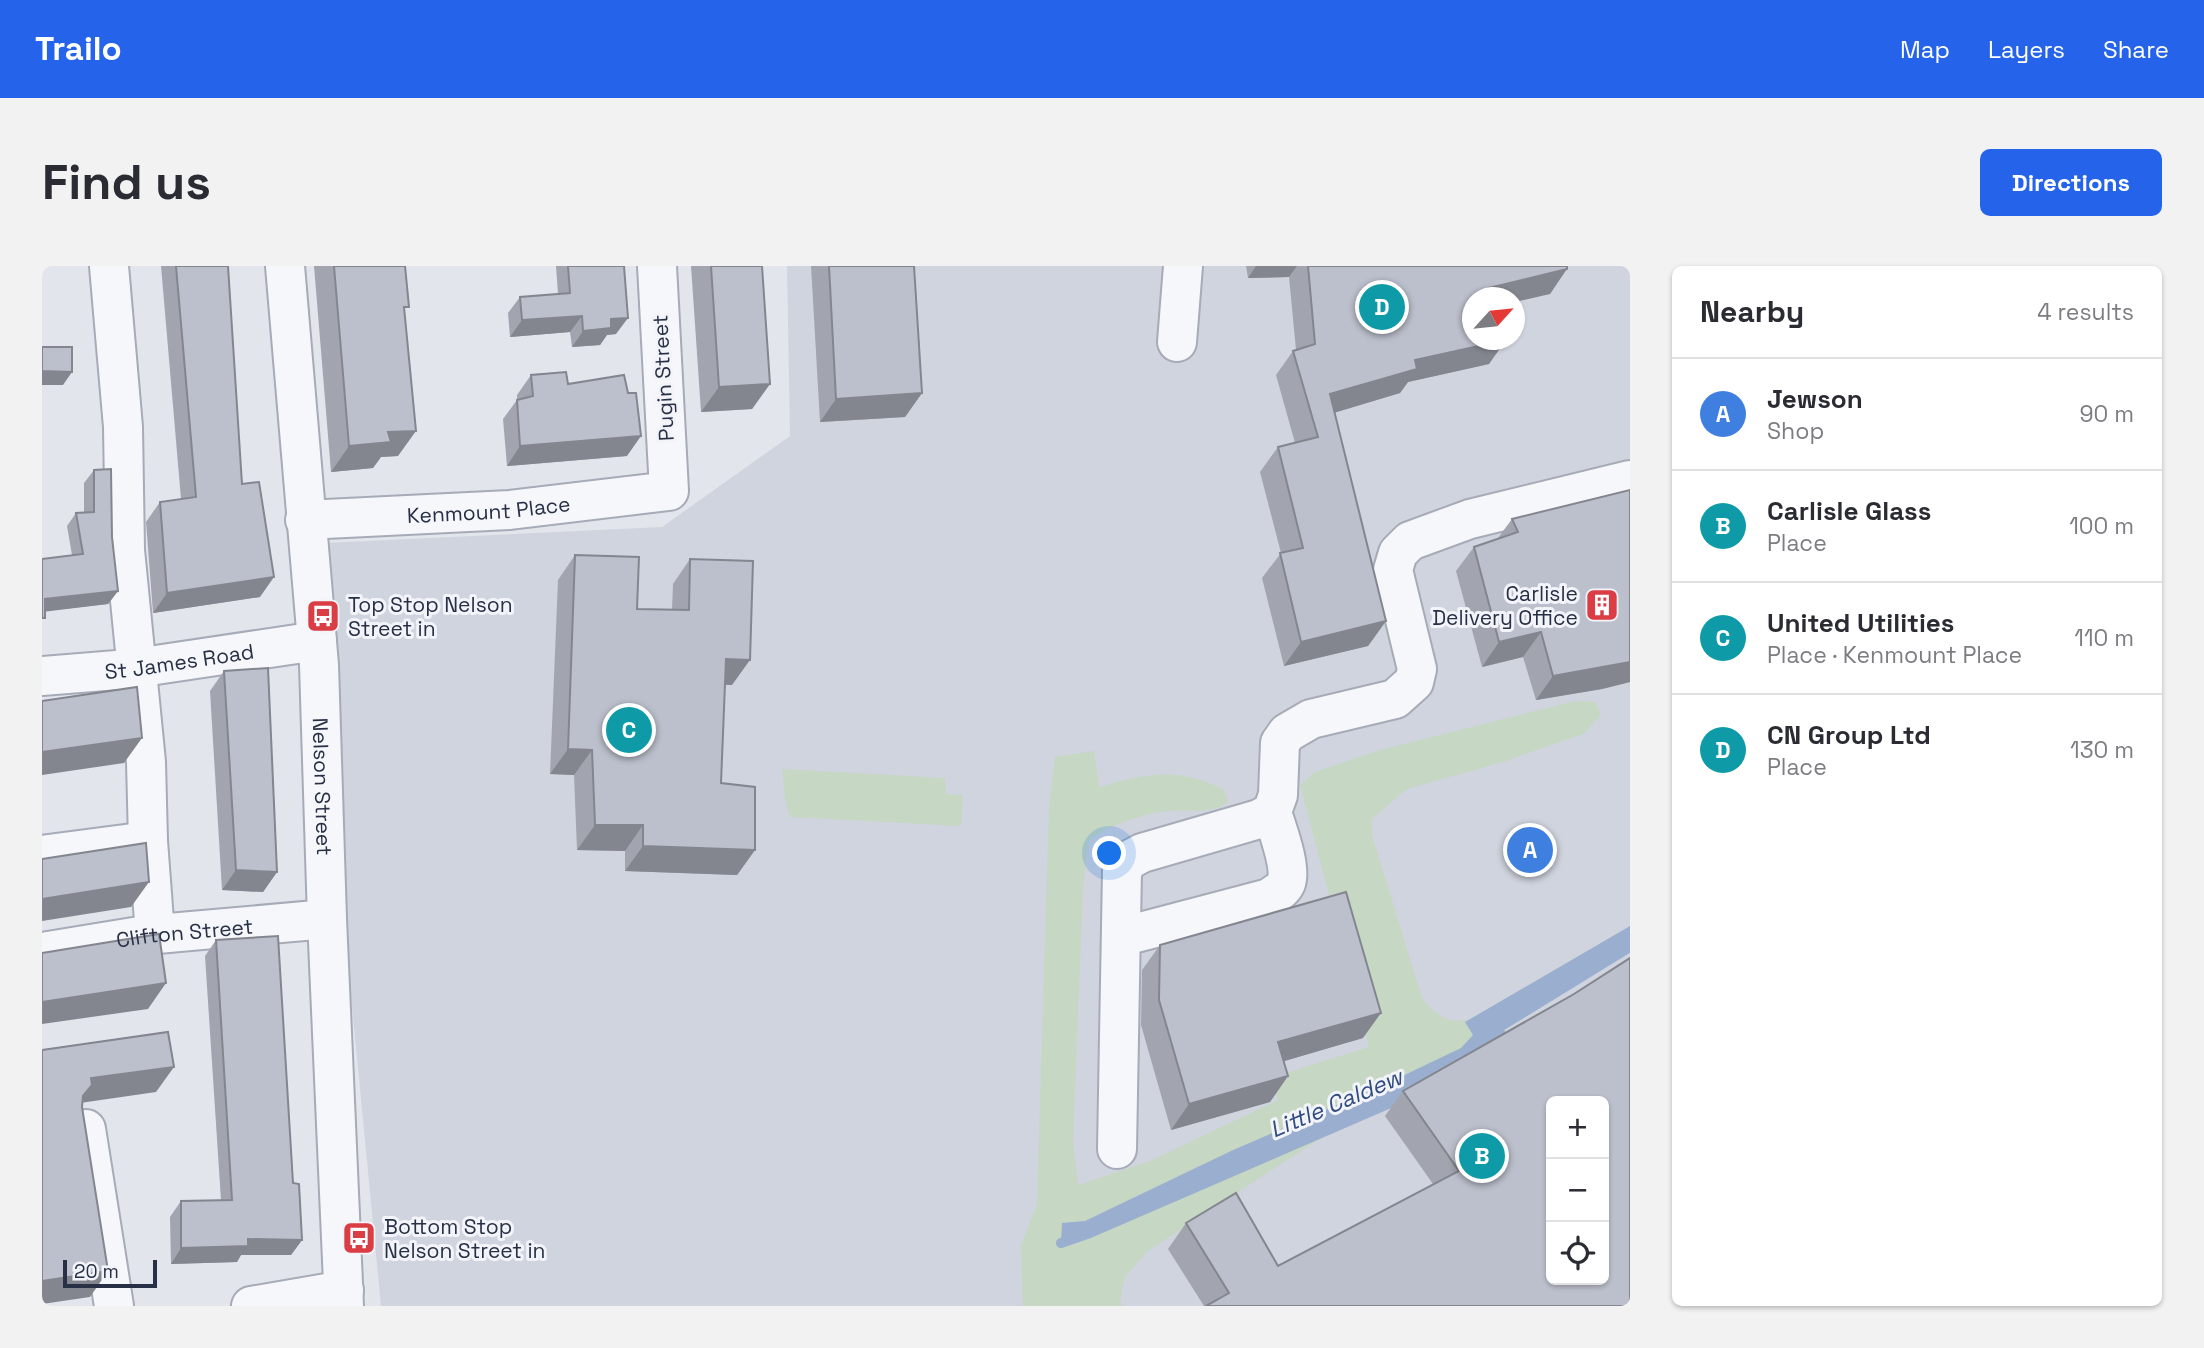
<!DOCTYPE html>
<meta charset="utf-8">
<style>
:root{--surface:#fff;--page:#f2f2f3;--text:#2b2b33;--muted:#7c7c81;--line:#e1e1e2;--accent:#2563eb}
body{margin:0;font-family:"Space Grotesk",sans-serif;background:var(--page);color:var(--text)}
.controls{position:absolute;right:21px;bottom:21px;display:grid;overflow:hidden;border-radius:10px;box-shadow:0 2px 5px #0004}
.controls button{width:63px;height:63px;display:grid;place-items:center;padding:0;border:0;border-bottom:2px solid var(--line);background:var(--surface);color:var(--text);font:35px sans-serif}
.compass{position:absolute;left:1420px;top:21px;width:63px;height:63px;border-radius:50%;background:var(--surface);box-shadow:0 2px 5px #0004;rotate:63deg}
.scale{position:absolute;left:21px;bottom:18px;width:94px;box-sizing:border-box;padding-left:7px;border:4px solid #283046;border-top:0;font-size:19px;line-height:24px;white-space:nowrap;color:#283046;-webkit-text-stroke:5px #f2f4f9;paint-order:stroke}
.you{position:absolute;left:1068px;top:588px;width:24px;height:24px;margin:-18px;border:5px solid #fff;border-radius:50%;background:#1a73e8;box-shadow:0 0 0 10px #1a73e833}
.badge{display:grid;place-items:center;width:46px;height:46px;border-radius:50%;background:var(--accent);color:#fff;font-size:23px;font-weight:700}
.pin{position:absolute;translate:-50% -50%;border:4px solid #fff;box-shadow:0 2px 7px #0006}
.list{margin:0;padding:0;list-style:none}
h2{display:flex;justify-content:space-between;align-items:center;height:91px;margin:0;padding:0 28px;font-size:30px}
h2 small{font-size:23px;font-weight:400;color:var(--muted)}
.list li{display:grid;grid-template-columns:46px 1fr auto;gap:21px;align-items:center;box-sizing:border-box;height:112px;padding:0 28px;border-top:2px solid var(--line)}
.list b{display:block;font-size:26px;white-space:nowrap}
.list p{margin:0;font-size:23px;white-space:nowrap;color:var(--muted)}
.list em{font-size:23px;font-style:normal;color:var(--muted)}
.icon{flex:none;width:38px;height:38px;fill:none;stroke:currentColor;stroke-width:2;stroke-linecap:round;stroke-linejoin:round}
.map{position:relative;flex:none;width:1588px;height:1040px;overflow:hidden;border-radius:10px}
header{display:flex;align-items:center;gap:42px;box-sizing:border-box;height:98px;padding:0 35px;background:var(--accent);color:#fff}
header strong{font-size:33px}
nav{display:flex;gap:38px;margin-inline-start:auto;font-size:24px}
.intro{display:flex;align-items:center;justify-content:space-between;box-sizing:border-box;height:168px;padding:0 42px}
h1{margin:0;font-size:49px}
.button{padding:18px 32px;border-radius:10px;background:var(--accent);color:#fff;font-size:24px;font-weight:700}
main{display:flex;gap:42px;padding:0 42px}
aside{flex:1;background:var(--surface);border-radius:10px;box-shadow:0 2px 5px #0004}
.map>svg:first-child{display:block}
.built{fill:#d0d4de;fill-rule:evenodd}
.green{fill:#c6d7c3}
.water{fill:#9aaecf}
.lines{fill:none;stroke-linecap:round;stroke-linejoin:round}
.stream{stroke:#9aaecf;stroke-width:10}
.minor-casing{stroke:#a6abb7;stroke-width:42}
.minor{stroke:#f6f7fa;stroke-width:38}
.wall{fill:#a2a5af}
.shaded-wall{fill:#84868f}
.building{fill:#bcc0cc;stroke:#84868f;stroke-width:2;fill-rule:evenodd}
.labels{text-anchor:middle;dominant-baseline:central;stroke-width:6;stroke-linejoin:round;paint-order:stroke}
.street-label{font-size:21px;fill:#283046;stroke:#f2f4f9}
.poi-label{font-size:21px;fill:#283046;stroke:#f2f4f9;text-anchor:start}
.water-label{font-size:23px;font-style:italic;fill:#2e4a7e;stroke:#f2f4f9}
</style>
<header>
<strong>Trailo</strong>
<nav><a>Map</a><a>Layers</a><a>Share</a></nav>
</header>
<div class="intro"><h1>Find us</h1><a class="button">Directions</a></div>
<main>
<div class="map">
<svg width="1588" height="1040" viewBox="0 0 1588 1040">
<rect width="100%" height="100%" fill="#e2e5ec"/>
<path class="built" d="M 745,0 L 1588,0 L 1588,1040 L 339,1040 L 277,399 L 282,277 L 620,261 L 748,170 ZM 1430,32 L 1472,32 L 1472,74 L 1430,74 ZM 1509,835 L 1562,835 L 1562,1014 L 1509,1014 Z"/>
<g class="green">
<path d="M 1533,435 L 1553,436 L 1559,448 L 1543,467 L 1464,495 L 1365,523 L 1330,553 L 1330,569 L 1380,732 C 1398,754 1409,759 1437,751 L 1430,774 L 1401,800 L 1273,876 L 1106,985 L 1083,1011 L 1078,1034 L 1080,1040 L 981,1040 L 979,980 L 995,938 L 1007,541 L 1013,491 L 1052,485 L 1057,521 C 1104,508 1137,500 1182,524 L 1186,536 C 1168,549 1149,543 1128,545 C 1101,547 1069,558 1047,575 L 1041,620 L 1031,876 L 1036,919 L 1108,895 L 1236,834 L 1228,812 L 1327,781 L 1258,519 L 1273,506 L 1338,484 Z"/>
<path d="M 740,503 L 903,512 L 904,528 L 921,529 L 919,560 L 748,551 L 744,538 Z"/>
</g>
<path class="water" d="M 1588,660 L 1588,681 L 1456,762 L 1462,776 L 1348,838 L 1048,967 L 1019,977 L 1020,957 L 1043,955 L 1189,885 L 1348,816 L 1419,782 L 1431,769 L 1423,756 Z"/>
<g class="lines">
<g class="stream">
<path d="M 1459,778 L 1462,776 L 1456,762 L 1588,681"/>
<path d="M 1019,977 L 1048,967 L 1360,832"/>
</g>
<defs>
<g id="minor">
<path d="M 67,0 L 81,161 L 83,284 L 104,496 L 106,575 L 113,668"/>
<path id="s1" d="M 243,0 L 277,399 L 285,653 L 302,1040"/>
<path d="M 1135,76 L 1141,0"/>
<path id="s2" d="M 263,254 L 468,244 L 627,225 L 615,0"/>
<path id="s3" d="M 0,410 L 87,403 L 275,375"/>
<path d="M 0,589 L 106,575"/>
<path d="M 1079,671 L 1227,632 C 1233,628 1241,624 1244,617 C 1250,601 1235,563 1230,546"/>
<path id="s4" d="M 0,686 L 104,669 L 285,653"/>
<path d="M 44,863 L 72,1040"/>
<path d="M 1075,883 L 1080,604 L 1087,594 L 1100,587 L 1217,553 L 1230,546 L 1236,529 L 1238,477 L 1245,467 L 1269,453 L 1353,433 L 1372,416 L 1375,403 L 1351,304 L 1356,287 L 1368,275 L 1428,253 L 1588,214"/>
<path d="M 209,1040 L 302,1024"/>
</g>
</defs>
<use href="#minor" class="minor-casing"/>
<use href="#minor" class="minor"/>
</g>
<g class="wall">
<path d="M 119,0 L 186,0 L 200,218 L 218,331 L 111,347 L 104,256 L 118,236 L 139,233 Z"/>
<path d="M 272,0 L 363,0 L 363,47 L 356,190 L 339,191 L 331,202 L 289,206 Z"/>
<path d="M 514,0 L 582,0 L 574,68 L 565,69 L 558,79 L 530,81 L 528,66 L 468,71 L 466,47 L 478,31 L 516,28 Z"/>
<path d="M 649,0 L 720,0 L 728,118 L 710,143 L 659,146 Z"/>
<path d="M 769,0 L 872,0 L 880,127 L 863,151 L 778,156 Z"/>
<path d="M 1204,0 L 1525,0 L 1508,28 L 1431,32 L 1447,98 L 1366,116 L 1358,127 L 1292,147 L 1344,355 L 1326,380 L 1242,400 L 1220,312 L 1239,287 L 1218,206 L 1236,181 L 1253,177 L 1234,109 L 1251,85 L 1254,84 L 1247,11 L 1206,12 Z"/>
<path d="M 489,109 L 526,118 L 586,127 L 585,190 L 465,200 L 461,153 L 475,134 L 475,129 Z"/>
<path d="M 52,204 L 70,271 L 76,325 L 66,338 L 3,345 L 0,293 L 30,289 L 25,260 L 34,247 L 42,247 L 42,217 Z"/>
<path d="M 1588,224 L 1588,416 L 1560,423 L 1494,434 L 1481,391 L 1440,401 L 1414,305 L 1432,281 L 1456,272 L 1470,253 Z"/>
<path d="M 533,289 L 595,343 L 630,344 L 631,318 L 648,293 L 690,419 L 683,419 L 679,517 L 713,584 L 695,609 L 583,605 L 583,585 L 535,584 L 532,509 L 508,508 L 516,314 Z"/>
<path d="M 182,405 L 235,606 L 221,626 L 180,624 L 168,425 Z"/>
<path d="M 174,674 L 251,917 L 260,974 L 249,989 L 199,989 L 195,996 L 129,998 L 128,951 L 139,935 L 179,934 L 163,690 Z"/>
<path d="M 1118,679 L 1321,772 L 1242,795 L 1246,810 L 1228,836 L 1129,864 L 1099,759 L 1100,704 Z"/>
<path d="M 1532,728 L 1588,1040 L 1162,1040 L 1126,983 L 1144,957 L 1236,1000 L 1391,918 L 1343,850 L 1361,825 Z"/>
</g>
<g class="shaded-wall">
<path d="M 1214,0 L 1255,0 L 1247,11 L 1206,12 Z"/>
<path d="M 1525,3 L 1508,28 L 1473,36 L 1473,32 L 1440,32 L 1447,22 Z"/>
<path d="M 540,50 L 528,66 L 468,71 L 480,54 Z"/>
<path d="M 586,52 L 574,68 L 565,69 L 558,79 L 530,81 L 541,65 L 569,53 Z"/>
<path d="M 1464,74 L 1447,98 L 1366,116 L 1358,127 L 1271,153 L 1288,128 L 1373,94 Z"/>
<path d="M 0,105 L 30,106 L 21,119 L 0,119 Z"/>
<path d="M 728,118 L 710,143 L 659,146 L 677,121 Z"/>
<path d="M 880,127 L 863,151 L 778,156 L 794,133 Z"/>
<path d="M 374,165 L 356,190 L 339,191 L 331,202 L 289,206 L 307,180 L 346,166 Z"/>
<path d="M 599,170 L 585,190 L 465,200 L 478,180 Z"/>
<path d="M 232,311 L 218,331 L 111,347 L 125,327 Z"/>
<path d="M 76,325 L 66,338 L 0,346 L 3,333 Z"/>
<path d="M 1344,355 L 1326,380 L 1242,400 L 1259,376 Z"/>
<path d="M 1499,366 L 1481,391 L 1440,401 L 1457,376 Z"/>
<path d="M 684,393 L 708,394 L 690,419 L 666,418 Z"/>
<path d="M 1588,396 L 1588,416 L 1560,423 L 1494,434 L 1511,410 Z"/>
<path d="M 100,472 L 82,497 L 0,509 L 0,486 Z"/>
<path d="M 526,483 L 550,484 L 532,509 L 508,508 Z"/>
<path d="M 553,559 L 601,559 L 583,585 L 535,584 Z"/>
<path d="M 601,580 L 713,584 L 695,609 L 583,605 Z"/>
<path d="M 194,604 L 235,606 L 221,626 L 180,624 Z"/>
<path d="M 107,616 L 89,641 L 0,655 L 0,633 Z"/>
<path d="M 124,717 L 106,743 L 0,758 L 0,736 Z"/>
<path d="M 1339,747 L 1321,772 L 1219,802 L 1236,776 Z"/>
<path d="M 132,801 L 114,826 L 38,837 L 49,812 Z"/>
<path d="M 1246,810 L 1228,836 L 1129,864 L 1147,838 Z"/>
<path d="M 206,973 L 260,974 L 249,989 L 199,989 L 195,996 L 129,998 L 139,982 Z"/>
<path d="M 66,1005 L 48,1031 L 0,1038 L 0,1015 Z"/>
</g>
<g class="building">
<path d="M 134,0 L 186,0 L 200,218 L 217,216 L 232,311 L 125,327 L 118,236 L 154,231 Z"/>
<path d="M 292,0 L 363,0 L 367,41 L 362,41 L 374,165 L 346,166 L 349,176 L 307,180 Z"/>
<path d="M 526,0 L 582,0 L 586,52 L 569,53 L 569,62 L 541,65 L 540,50 L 480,54 L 478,31 L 528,27 Z"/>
<path d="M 669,0 L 720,0 L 728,118 L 677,121 Z"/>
<path d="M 787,0 L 872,0 L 880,127 L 794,133 Z"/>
<path d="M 1266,0 L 1525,0 L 1525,3 L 1447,22 L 1451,32 L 1431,32 L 1431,74 L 1464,74 L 1373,94 L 1375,103 L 1288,128 L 1344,355 L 1259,376 L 1238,287 L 1261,282 L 1236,181 L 1276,171 L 1251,85 L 1273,78 Z"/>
<path d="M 0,81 L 30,81 L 30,106 L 0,105 Z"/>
<path d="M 524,106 L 526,118 L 582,109 L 586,127 L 594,127 L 599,170 L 478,180 L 475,134 L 491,130 L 489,109 Z"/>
<path d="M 69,203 L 70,271 L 76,325 L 3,333 L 3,352 L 0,352 L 0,293 L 41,288 L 34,247 L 52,246 L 52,204 Z"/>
<path d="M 1588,224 L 1588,396 L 1511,410 L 1499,366 L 1457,376 L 1432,281 L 1476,266 L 1470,253 Z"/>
<path d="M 533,289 L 597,291 L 595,343 L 647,344 L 648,293 L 711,295 L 708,394 L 684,393 L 679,517 L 713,521 L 713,584 L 601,580 L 601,559 L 553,559 L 550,484 L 526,483 Z"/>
<path d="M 226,402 L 235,606 L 194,604 L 182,405 Z"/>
<path d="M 95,421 L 100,472 L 0,486 L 0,435 Z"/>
<path d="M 104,577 L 107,616 L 0,633 L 0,593 Z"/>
<path d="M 1304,626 L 1339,747 L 1236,776 L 1246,810 L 1147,838 L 1117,734 L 1118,679 Z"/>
<path d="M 117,668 L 124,717 L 0,736 L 0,687 Z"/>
<path d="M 236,670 L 251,917 L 257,918 L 260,974 L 206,973 L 206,980 L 139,982 L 139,935 L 190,934 L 174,674 Z"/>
<path d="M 1588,692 L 1588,1040 L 1164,1040 L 1187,1027 L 1144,957 L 1194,927 L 1236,1000 L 1417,905 L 1361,825 L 1532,728 ZM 1509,835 L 1562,835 L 1562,1014 L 1509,1014 Z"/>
<path d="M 126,766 L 132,801 L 49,812 L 50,819 L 41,830 L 40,841 L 66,1005 L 0,1015 L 0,784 Z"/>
</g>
<defs>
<symbol id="building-square" viewBox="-11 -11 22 22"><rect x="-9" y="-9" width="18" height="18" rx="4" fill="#db3d45" stroke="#f2f4f9"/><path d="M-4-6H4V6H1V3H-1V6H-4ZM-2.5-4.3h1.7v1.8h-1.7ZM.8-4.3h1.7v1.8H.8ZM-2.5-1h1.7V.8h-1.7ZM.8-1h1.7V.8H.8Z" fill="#fff"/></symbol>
<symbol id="bus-square" viewBox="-11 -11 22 22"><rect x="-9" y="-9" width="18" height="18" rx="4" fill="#db3d45" stroke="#f2f4f9"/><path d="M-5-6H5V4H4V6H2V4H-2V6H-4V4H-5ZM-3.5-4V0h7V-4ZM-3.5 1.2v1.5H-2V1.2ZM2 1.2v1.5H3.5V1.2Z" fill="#fff"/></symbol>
</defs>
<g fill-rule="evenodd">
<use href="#building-square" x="1541" y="320" width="38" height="38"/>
<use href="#bus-square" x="262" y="331" width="38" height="38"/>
<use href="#bus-square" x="298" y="953" width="38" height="38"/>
</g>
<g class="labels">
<g class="street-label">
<text transform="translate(621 112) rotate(-93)">Pugin Street</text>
<text stroke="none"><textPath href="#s2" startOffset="184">Kenmount Place</textPath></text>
<text stroke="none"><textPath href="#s3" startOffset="138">St James Road</textPath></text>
<text stroke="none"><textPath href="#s1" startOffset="522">Nelson Street</textPath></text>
<text stroke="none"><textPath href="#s4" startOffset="144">Clifton Street</textPath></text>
</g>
<g class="poi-label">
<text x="1536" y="327" text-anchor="end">Carlisle<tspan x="1536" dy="24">Delivery Office</tspan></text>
<text x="306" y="338">Top Stop Nelson<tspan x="306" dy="24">Street in</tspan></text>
<text x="342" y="960">Bottom Stop<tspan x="342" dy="24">Nelson Street in</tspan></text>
</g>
<g class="water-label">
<text transform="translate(1294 837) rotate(-23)">Little Caldew</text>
</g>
</g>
</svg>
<div class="controls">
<button>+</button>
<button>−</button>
<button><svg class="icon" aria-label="locate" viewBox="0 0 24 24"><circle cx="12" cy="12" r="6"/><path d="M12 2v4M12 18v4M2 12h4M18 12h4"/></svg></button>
</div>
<svg class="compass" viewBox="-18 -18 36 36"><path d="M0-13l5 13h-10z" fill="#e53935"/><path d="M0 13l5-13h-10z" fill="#7c7c81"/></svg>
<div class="scale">20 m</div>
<div class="you"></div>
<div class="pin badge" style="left:1488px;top:584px;background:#3f7fe0">A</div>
<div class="pin badge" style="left:1440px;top:890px;background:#0f9aa8">B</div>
<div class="pin badge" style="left:587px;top:464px;background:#0f9aa8">C</div>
<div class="pin badge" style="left:1340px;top:41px;background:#0f9aa8">D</div>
</div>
<aside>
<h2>Nearby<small>4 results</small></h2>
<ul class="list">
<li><span class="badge" style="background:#3f7fe0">A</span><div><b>Jewson</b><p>Shop</p></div><em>90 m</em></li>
<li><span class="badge" style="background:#0f9aa8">B</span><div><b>Carlisle Glass</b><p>Place</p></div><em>100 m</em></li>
<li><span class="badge" style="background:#0f9aa8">C</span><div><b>United Utilities</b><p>Place · Kenmount Place</p></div><em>110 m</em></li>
<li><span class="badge" style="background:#0f9aa8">D</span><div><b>CN Group Ltd</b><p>Place</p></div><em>130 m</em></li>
</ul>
</aside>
</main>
